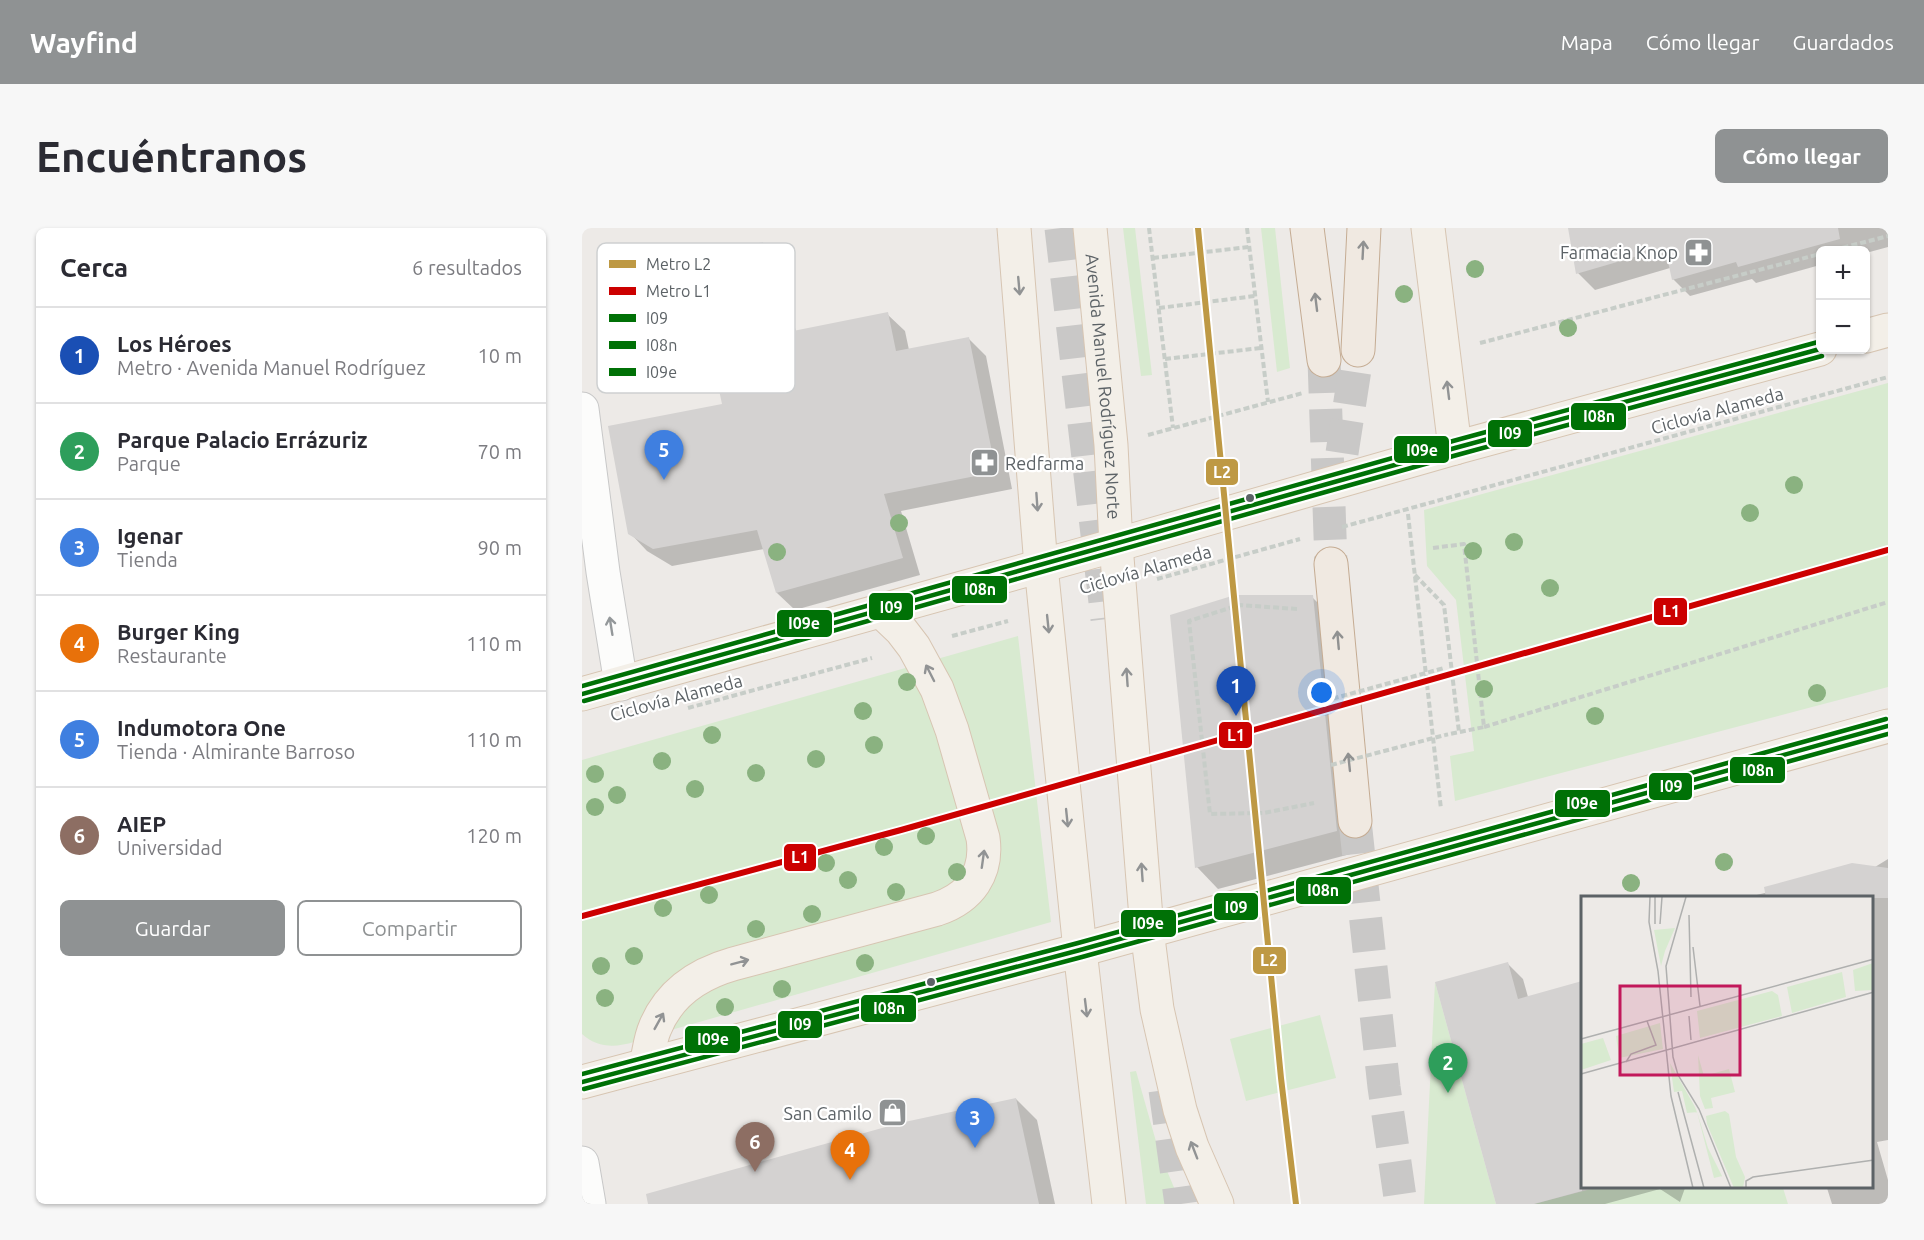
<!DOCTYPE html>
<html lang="es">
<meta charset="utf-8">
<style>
:root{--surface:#fff;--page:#f7f7f7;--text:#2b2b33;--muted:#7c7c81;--line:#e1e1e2;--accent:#8f9293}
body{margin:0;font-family:Ubuntu,sans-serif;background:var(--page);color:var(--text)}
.controls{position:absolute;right:18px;top:18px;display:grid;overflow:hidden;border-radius:9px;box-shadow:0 2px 4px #0004}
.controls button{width:54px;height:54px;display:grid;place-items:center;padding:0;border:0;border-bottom:2px solid var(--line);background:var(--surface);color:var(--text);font:30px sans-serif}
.you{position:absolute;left:740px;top:465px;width:21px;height:21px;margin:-15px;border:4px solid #fff;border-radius:50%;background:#1a73e8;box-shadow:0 0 0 9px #1a73e833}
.badge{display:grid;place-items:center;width:39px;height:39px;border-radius:50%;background:var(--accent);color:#fff;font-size:20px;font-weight:700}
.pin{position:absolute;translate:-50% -50px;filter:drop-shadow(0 2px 3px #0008)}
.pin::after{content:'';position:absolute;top:32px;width:21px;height:18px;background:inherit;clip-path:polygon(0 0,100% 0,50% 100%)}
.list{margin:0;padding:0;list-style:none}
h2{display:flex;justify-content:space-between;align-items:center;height:78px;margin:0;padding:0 24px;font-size:26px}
h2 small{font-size:20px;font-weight:400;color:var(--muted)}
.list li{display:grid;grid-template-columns:39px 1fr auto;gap:18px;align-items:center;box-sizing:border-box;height:96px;padding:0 24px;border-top:2px solid var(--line)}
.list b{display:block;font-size:22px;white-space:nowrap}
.list p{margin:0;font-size:20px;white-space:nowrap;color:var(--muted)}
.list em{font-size:20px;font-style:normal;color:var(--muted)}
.actions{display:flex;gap:12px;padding:18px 24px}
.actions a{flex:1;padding:14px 0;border:2px solid var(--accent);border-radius:9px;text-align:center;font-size:21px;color:var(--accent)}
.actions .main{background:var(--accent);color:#fff}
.map{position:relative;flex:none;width:1306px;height:976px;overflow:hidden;border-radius:9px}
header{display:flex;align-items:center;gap:36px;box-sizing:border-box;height:84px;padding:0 30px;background:var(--accent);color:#fff}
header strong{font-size:28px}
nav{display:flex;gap:33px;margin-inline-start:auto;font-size:21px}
.intro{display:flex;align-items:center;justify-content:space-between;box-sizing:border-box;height:144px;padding:0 36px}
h1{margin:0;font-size:42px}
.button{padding:15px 27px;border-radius:9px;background:var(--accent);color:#fff;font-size:21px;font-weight:700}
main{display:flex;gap:36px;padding:0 36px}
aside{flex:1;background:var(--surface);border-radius:9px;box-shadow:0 2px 4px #0004}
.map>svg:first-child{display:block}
.green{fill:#d8ead0}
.shadow{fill:#0003}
.building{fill:#d4d2d1}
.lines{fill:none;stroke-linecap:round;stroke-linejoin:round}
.highway-tunnel{stroke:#c9c8c7;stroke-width:33;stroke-dasharray:33 16;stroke-linecap:butt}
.secondary-casing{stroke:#c8c8c8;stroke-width:35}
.primary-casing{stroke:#d7c5b2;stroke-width:35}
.highway-casing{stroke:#c5ac93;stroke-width:35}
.path{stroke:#c7cdc8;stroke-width:4;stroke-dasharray:6 3;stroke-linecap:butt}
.secondary{stroke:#fcfcfb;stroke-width:33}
.primary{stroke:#f3efe8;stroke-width:33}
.highway{stroke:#f0e9e1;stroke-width:33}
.path-bridge{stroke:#c7cdc8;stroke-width:4;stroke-dasharray:6 3;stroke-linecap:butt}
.bus-1-casing{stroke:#fff;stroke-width:9}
.bus-2-casing{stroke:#fff;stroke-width:9}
.bus-3-casing{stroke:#fff;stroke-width:9}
.bus-1{stroke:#007106;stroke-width:4.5}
.bus-2{stroke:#007106;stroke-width:4.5}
.bus-3{stroke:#007106;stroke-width:4.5}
.metro-1-casing{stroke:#fff;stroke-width:10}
.metro-2-casing{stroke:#fff;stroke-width:10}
.metro-1{stroke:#be9944;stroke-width:6}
.metro-2{stroke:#c00;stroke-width:6}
.tree{fill:#8ab280}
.oneway{stroke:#909191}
.oneway2{stroke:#919394}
.oneway3{stroke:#94989a}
.bus-dot{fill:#5c6266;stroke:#fff;stroke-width:2}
.labels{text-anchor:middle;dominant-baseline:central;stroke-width:4.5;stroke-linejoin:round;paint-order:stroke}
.poi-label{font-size:18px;fill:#5c6266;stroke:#fff;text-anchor:end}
.street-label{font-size:18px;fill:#5c6266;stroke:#fff}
.inset-road{fill:none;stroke:#afb0af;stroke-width:1.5}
.view{fill:#c2185b;fill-opacity:0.15;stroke:#c2185b;stroke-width:3}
.inset-edge{fill:none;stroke:#5c6266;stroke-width:3}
.key{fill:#fff;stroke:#ced0d1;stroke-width:1.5}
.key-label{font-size:16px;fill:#5c6266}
.line-badge{stroke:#fff;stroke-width:2}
.badge-label{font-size:16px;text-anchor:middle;font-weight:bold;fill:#fff}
</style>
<header>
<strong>Wayfind</strong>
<nav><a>Mapa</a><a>Cómo llegar</a><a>Guardados</a></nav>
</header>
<div class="intro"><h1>Encuéntranos</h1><a class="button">Cómo llegar</a></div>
<main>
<aside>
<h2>Cerca<small>6 resultados</small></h2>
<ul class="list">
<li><span class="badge" style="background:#1a4fb4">1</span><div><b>Los Héroes</b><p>Metro · Avenida Manuel Rodríguez</p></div><em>10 m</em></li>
<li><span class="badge" style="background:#2e9e5b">2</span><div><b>Parque Palacio Errázuriz</b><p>Parque</p></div><em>70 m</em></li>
<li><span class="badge" style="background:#3f7fe0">3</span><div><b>Igenar</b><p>Tienda</p></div><em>90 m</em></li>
<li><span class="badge" style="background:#e8710a">4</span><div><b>Burger King</b><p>Restaurante</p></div><em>110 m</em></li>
<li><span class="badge" style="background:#3f7fe0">5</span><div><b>Indumotora One</b><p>Tienda · Almirante Barroso</p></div><em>110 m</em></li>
<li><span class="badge" style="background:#8d6e63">6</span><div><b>AIEP</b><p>Universidad</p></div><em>120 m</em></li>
</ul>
<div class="actions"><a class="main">Guardar</a><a>Compartir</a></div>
</aside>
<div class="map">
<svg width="1306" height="976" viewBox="0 0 1306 976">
<rect width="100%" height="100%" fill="#edeae7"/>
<g class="green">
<path d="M 541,0 L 553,0 L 570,147 L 559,148 Z"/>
<path d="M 679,0 L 693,0 L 708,140 L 695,144 Z"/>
<path d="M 1306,155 L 1306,459 L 873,573 L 868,528 L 892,523 L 874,372 L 845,338 L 842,282 Z"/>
<path d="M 436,408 L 469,694 L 75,806 C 50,815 23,827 0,806 L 0,532 Z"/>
<path d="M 853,754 L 914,976 L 842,976 Z"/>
<path d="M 738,787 L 754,850 L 664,873 L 648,811 Z"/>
<path d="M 554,843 L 577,924 L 599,976 L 564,976 L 548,844 Z"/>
<path d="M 1013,960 L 1201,960 L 1206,976 L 952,976 Z"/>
</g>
<g class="shadow">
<path d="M 988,0 L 1306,0 L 1306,19 L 1284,25 L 1284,22 L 1238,22 L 1238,37 L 1174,55 L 1170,51 L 1108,68 L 1091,51 L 1088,40 L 1013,62 L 996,45 Z"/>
<path d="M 181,15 L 198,33 L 214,104 L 305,86 L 323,103 L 327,122 L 387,111 L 404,128 L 430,261 L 319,283 L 338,347 L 213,382 L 195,365 L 182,321 L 90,338 L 65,323 L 48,305 L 142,177 L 123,88 L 82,96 L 65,79 Z"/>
<path d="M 730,369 L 752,391 L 776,624 L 636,661 L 615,639 Z"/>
<path d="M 1306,631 L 1306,912 L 1295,914 L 1306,952 L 1306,976 L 1250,976 L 1245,960 L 1290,960 L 1290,670 L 1163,670 L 1217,656 L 1293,639 Z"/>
<path d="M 926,736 L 941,751 L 946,769 L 1000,755 L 1000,960 L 1103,960 L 1098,974 L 1078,961 L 1023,976 L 916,976 Z"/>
<path d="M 434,871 L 455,892 L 473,976 L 85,976 Z"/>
</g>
<g class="building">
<path d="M 986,0 L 1256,0 L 1258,11 L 1156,39 L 1154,34 L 1090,52 L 1083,20 L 994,46 Z"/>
<path d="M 181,14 L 201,105 L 306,84 L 314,123 L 387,109 L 414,244 L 302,266 L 321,330 L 194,365 L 175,302 L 71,321 L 46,306 L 26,198 L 140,176 L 117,68 L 63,80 L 55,41 Z"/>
<path d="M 653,367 L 731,367 L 755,603 L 613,640 L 588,387 Z"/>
<path d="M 1270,635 L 1306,640 L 1306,670 L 1184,670 L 1182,659 Z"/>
<path d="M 926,734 L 936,771 L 1000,753 L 1000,963 L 952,976 L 914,976 L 853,754 Z"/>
<path d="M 434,870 L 457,976 L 66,976 L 64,966 L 318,895 Z"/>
</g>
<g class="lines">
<g class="highway-tunnel">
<path d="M 479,0 L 525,391"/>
<path d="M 742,132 L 749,336"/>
<path d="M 760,225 L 776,122"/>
<path d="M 773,593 L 802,859 L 819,976"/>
<path d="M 583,862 L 599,976"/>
</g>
<defs>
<g id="secondary">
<path d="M 0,181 L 21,344 L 39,456"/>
<path d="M 0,935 L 7,976"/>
</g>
<g id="primary">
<path d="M 432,0 L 459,338 L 498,722 L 527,976"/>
<path id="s1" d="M 508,0 L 529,217 L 534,317 L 565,702 L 575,781 L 598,882 L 610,919 L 635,976"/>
<path d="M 846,0 L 873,220"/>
<path d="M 1284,108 L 1306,102"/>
<path d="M 0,466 L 534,317 L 873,220 L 1238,121"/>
<path d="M 64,837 C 67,825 68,811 73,800 C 87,765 116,746 151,736 L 355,681 C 388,670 406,645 401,610 L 370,502 L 355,461 L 332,419 L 319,402 L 299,383"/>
<path d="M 0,854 L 498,722 L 1306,498"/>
</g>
<g id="highway">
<path d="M 725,0 L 742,132"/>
<path d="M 776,122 L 782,0"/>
<path d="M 749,336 L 773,593"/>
</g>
</defs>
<use href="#secondary" class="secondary-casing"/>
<use href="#primary" class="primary-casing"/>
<use href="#highway" class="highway-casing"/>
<g class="path">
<path d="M 567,0 L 591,200"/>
<path d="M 616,0 L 631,125"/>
<path d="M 665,0 L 686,174"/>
<path d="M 1252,22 L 1306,8"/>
<path d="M 571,30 L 667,19"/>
<path d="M 577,80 L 673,68"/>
<path d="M 898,115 L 1238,26"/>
<path d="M 583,131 L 679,120"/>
<path d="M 566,207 L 721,165"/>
<path d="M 826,286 L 859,581"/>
<path d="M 760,299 L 1306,149"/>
<path d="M 851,320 L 882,316 L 902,499 L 863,507"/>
<path d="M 833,347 L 862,377 L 877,504"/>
<path d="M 575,351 L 718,311"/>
<path d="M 715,381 L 657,377 L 607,393 L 628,586 L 682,585 L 732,575"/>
<path d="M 370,408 L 426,393"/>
<path d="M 106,480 L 290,430"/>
<path d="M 902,499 L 1306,374"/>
</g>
<use href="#secondary" class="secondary"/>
<use href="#primary" class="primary"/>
<use href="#highway" class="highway"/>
<g class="path-bridge">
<path d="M 742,473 L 862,440"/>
<path d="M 749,537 L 863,507"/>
</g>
<defs>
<g id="bus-1">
<path d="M 0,466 L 873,220 L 1238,121"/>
<path d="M 0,854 L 498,722 L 1306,498"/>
</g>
<g id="bus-2">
<path d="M 2,473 L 875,227 L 1240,128"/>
<path d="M 2,861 L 500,729 L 1306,506"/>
</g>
<g id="bus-3">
<path d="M 0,458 L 871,213 L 1236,114"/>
<path d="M 0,846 L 496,715 L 1304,491"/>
</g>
</defs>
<use href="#bus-1" class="bus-1-casing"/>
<use href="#bus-2" class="bus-2-casing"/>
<use href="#bus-3" class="bus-3-casing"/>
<use href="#bus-1" class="bus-1"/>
<use href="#bus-2" class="bus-2"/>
<use href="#bus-3" class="bus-3"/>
<defs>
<path id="metro-1" d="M 616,0 L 699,850 L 714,976"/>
<path id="metro-2" d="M 0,688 L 319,602 L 1306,322"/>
</defs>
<use href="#metro-1" class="metro-1-casing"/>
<use href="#metro-2" class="metro-2-casing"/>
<use href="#metro-1" class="metro-1"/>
<use href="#metro-2" class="metro-2"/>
</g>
<g class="tree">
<circle cx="893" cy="41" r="9"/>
<circle cx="822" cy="66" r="9"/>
<circle cx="986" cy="100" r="9"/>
<circle cx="1212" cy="257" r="9"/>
<circle cx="1168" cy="285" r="9"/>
<circle cx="317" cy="295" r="9"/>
<circle cx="932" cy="314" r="9"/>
<circle cx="891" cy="323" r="9"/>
<circle cx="195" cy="324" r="9"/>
<circle cx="968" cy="360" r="9"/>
<circle cx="325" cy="454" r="9"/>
<circle cx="902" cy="461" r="9"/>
<circle cx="1235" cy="465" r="9"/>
<circle cx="281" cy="483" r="9"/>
<circle cx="1013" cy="488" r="9"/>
<circle cx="130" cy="507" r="9"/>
<circle cx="292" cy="517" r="9"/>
<circle cx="234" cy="531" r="9"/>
<circle cx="80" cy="533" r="9"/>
<circle cx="174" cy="545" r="9"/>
<circle cx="13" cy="546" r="9"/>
<circle cx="113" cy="561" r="9"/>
<circle cx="35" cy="567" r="9"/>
<circle cx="13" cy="579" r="9"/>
<circle cx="344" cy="608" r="9"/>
<circle cx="302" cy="619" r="9"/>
<circle cx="1142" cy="634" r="9"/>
<circle cx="244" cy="635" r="9"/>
<circle cx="375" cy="644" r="9"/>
<circle cx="266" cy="652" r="9"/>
<circle cx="1049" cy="655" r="9"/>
<circle cx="314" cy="664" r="9"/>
<circle cx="127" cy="667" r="9"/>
<circle cx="81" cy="680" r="9"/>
<circle cx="230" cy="686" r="9"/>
<circle cx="174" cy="701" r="9"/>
<circle cx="52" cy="728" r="9"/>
<circle cx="283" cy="735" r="9"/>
<circle cx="19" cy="738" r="9"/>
<circle cx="200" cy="761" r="9"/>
<circle cx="23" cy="770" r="9"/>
<circle cx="143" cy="779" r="9"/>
</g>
<defs><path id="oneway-shaft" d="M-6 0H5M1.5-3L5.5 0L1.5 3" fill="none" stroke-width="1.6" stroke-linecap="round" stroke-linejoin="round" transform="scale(1.5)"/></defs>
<g class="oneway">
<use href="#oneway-shaft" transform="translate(781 22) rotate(-87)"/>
<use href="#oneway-shaft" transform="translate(734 74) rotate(-97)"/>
<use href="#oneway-shaft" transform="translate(756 412) rotate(-95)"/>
<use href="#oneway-shaft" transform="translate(767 534) rotate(-96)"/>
</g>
<g class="oneway2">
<use href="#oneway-shaft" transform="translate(437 58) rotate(85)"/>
<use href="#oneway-shaft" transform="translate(866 162) rotate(-97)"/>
<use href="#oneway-shaft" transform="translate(455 274) rotate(86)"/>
<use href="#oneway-shaft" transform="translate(466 396) rotate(84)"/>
<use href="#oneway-shaft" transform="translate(348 445) rotate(-117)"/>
<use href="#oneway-shaft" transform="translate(545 449) rotate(-94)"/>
<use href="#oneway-shaft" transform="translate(485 590) rotate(84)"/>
<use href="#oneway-shaft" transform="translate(401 631) rotate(-82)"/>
<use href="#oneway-shaft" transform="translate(560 644) rotate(-94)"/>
<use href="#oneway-shaft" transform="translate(158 734) rotate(-15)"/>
<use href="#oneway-shaft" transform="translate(504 780) rotate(83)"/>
<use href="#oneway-shaft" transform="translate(77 793) rotate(-61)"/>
<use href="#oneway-shaft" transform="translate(612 922) rotate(-111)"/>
</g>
<use class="oneway3" href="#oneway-shaft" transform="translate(29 398) rotate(-99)"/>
<defs>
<symbol id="pharmacy-square" viewBox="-11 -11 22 22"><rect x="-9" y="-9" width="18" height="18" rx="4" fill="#8f9293" stroke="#fff"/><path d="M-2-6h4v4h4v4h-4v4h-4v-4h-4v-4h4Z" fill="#fff"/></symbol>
<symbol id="shop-square" viewBox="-11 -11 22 22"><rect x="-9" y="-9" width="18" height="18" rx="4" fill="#8f9293" stroke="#fff"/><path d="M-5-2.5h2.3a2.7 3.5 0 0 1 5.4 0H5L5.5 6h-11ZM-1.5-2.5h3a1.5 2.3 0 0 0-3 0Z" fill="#fff"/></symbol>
</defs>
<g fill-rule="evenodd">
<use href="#pharmacy-square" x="1100" y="8" width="33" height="33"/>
<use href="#pharmacy-square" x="386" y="218" width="33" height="33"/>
<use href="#shop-square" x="294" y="868" width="33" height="33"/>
</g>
<g class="bus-dot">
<circle cx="668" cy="270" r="5"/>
<circle cx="349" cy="754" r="5"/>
</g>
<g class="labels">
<g class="poi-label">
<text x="1096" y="24">Farmacia Knop</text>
<text x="423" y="235" text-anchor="start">Redfarma</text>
<text x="290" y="885">San Camilo</text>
</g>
<g class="street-label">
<text stroke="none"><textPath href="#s1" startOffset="159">Avenida Manuel Rodríguez Norte</textPath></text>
<text transform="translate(1135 182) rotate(-15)">Ciclovía Alameda</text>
<text transform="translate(563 341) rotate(-16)">Ciclovía Alameda</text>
<text transform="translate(94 469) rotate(-15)">Ciclovía Alameda</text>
</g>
</g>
<g transform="translate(999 668)">
<rect width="292" height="292" fill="#edeae7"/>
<path d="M 94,32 L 84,55 L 80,70 L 73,34 ZM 292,67 L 292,94 L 274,95 L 272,74 ZM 261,76 L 265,101 L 211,117 L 206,91 ZM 191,95 L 197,99 L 201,120 L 119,142 L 116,115 ZM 79,127 L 82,153 L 38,162 L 35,140 ZM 22,142 L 30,164 L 0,174 L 0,148 ZM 117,159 L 123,180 L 148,173 L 154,196 L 130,202 L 132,212 L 124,213 L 119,200 ZM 89,167 L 114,211 L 117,219 L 127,252 L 147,292 L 141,280 L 133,282 L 116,216 L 106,217 L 101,195 L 93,196 ZM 144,215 L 148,218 L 155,261 L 164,281 L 162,292 L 153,292 L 126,228 L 125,220 Z" fill="#d8ead0"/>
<path class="inset-road" d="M 69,1 L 68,26 L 77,75 L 90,200 L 112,292M 105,1 L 85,70 L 92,161 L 97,179 L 118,213 L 150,292M 108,19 L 110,101M 74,28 L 74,1M 79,28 L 81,1M 112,51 L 119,110M 108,120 L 110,144M 0,143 L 293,63M 45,166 L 50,158 L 75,149 L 66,125M 0,178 L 293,96M 97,196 L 123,292M 165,292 L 165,285 L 172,281 L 293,264"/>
<path class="view" d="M 39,90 L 159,90 L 159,179 L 39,179 Z"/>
<rect width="292" height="292" class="inset-edge"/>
</g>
<rect x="15" y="15" width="198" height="150" rx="9" class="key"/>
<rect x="27" y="32" width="27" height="8" fill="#be9944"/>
<rect x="27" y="59" width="27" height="8" fill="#c00"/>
<rect x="27" y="86" width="27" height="8" fill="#007106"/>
<rect x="27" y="113" width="27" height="8" fill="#007106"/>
<rect x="27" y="140" width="27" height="8" fill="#007106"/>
<g class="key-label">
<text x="64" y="42">Metro L2</text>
<text x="64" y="69">Metro L1</text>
<text x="64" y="96">I09</text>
<text x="64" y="123">I08n</text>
<text x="64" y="150">I09e</text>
</g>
<g class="line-badge">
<rect x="988" y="174" width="57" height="29" rx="6" fill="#007106"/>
<rect x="905" y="191" width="46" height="29" rx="6" fill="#007106"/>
<rect x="811" y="207" width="57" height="29" rx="6" fill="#007106"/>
<rect x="623" y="230" width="34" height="28" rx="6" fill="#be9944"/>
<rect x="369" y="347" width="57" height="29" rx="6" fill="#007106"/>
<rect x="286" y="364" width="46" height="29" rx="6" fill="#007106"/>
<rect x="1071" y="369" width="35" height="29" rx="6" fill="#c00"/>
<rect x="194" y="381" width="57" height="29" rx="6" fill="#007106"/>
<rect x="636" y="493" width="35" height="28" rx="6" fill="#c00"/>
<rect x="1147" y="528" width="57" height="28" rx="6" fill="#007106"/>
<rect x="1066" y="544" width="45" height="29" rx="6" fill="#007106"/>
<rect x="972" y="561" width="57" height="29" rx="6" fill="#007106"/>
<rect x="201" y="615" width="34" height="29" rx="6" fill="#c00"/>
<rect x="713" y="648" width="57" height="29" rx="6" fill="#007106"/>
<rect x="631" y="664" width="46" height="29" rx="6" fill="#007106"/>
<rect x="538" y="681" width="57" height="29" rx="6" fill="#007106"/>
<rect x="670" y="718" width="35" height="29" rx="6" fill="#be9944"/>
<rect x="278" y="766" width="57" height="29" rx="6" fill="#007106"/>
<rect x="195" y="782" width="46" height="29" rx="6" fill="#007106"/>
<rect x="102" y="797" width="57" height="29" rx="6" fill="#007106"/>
</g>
<g class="badge-label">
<text x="1017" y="194">I08n</text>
<text x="928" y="211">I09</text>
<text x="840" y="228">I09e</text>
<text x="640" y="250">L2</text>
<text x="398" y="367">I08n</text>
<text x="309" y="385">I09</text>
<text x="1089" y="389">L1</text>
<text x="222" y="401">I09e</text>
<text x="654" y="513">L1</text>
<text x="1176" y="548">I08n</text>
<text x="1089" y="564">I09</text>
<text x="1000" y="581">I09e</text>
<text x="218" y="635">L1</text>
<text x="741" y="668">I08n</text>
<text x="654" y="685">I09</text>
<text x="566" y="701">I09e</text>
<text x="687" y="738">L2</text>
<text x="307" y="786">I08n</text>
<text x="218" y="802">I09</text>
<text x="131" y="817">I09e</text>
</g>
</svg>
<div class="controls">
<button>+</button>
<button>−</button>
</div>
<div class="you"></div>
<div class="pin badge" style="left:654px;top:488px;background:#1a4fb4">1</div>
<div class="pin badge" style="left:866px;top:865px;background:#2e9e5b">2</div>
<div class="pin badge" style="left:393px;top:920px;background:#3f7fe0">3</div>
<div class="pin badge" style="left:268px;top:952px;background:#e8710a">4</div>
<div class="pin badge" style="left:82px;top:252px;background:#3f7fe0">5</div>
<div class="pin badge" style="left:173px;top:944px;background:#8d6e63">6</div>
</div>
</main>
